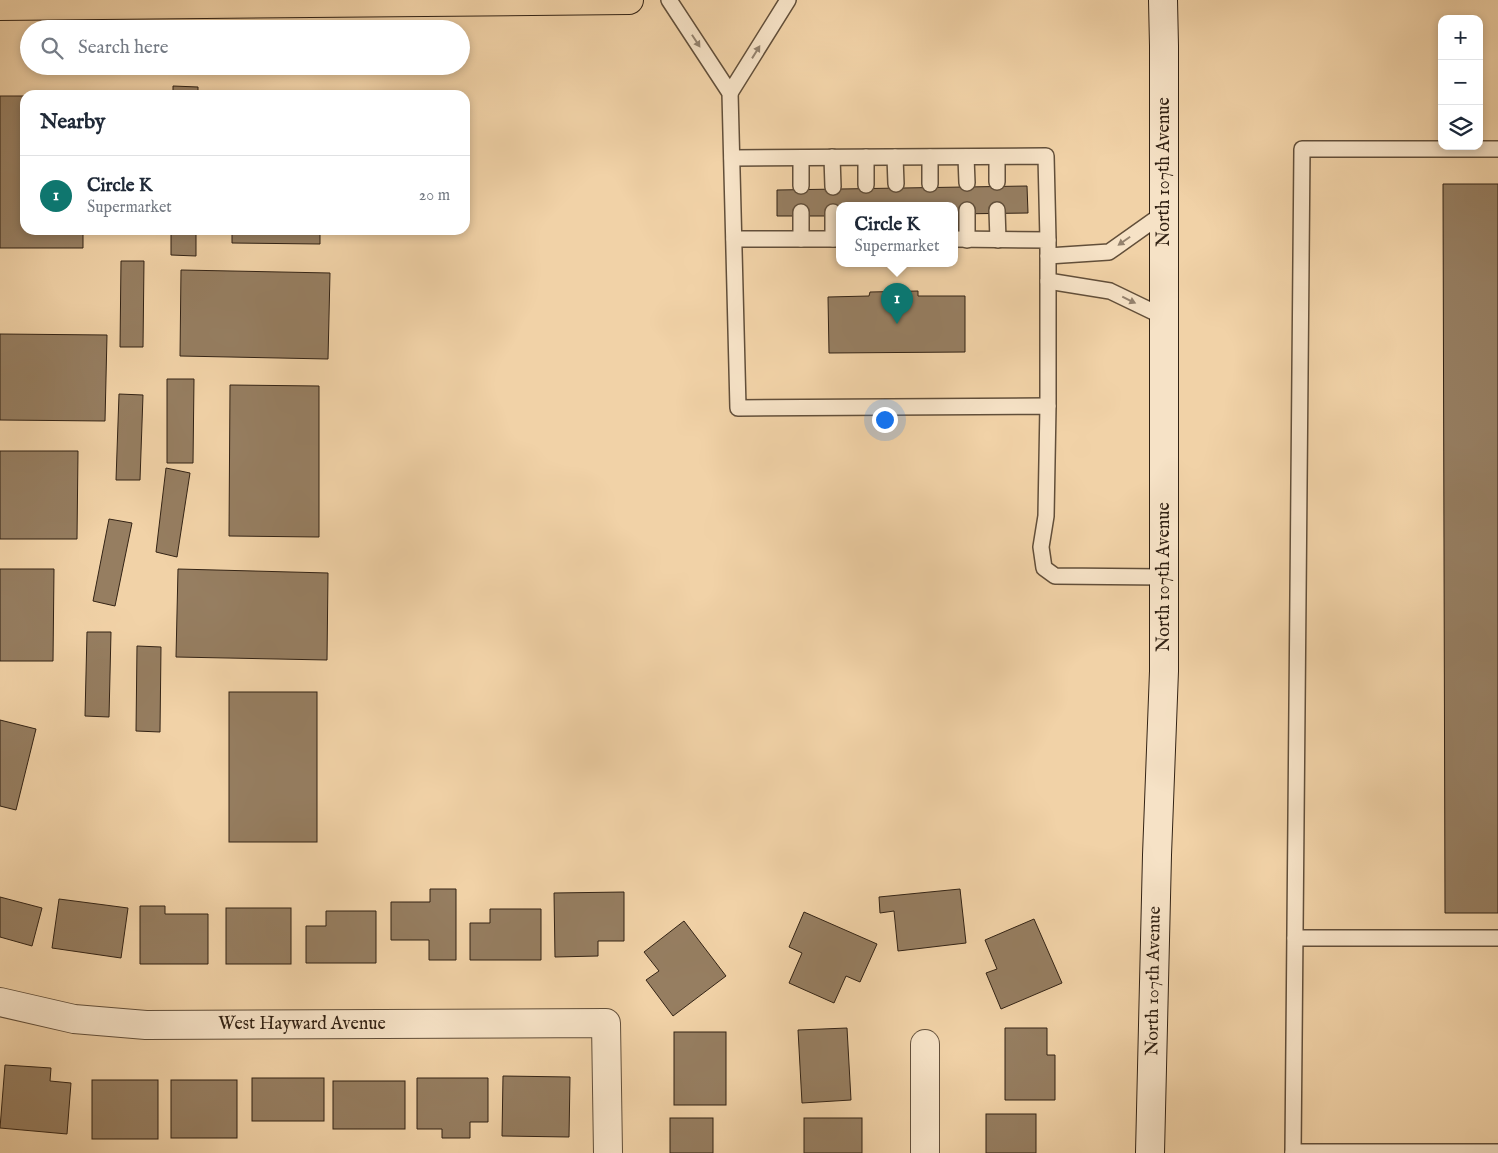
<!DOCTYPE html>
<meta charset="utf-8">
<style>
:root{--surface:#fff;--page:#f2f2f3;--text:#1f2937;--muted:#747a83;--line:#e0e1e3;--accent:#0f766e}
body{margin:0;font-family:"IM FELL English",serif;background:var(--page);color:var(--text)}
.controls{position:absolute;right:15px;top:15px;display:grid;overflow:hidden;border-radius:10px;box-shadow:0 2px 8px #0003}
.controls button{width:45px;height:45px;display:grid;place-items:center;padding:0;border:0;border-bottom:1px solid var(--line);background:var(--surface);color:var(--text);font:25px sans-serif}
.you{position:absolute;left:884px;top:419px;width:18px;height:18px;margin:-12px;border:4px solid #fff;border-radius:50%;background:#1a73e8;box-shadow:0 0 0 8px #1a73e833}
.badge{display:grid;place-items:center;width:32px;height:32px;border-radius:50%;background:var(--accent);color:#fff;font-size:16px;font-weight:700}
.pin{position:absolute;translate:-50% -41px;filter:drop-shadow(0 1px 2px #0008)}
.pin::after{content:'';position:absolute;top:26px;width:18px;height:15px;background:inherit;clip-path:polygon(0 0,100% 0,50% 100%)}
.popup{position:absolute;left:836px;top:202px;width:122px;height:65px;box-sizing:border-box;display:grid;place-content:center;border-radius:10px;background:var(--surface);filter:drop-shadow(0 1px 4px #0005);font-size:16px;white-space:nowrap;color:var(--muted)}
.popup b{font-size:19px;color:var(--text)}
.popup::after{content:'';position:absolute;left:50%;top:100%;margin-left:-10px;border:10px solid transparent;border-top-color:var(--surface)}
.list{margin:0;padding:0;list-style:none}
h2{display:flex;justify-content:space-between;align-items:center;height:65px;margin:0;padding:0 20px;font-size:21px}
h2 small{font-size:16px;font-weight:400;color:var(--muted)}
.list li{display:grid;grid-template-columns:32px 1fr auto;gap:15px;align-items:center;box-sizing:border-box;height:80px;padding:0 20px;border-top:1px solid var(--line)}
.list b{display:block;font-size:19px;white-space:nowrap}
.list p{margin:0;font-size:16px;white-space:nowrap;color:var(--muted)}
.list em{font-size:16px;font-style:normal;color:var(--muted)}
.icon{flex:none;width:28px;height:28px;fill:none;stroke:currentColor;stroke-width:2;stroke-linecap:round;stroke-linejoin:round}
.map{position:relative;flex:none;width:1498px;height:1153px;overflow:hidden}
.search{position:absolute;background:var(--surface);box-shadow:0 2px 8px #0003;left:20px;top:20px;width:450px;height:55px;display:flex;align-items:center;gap:12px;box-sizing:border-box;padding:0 18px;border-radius:28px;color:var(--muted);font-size:19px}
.panel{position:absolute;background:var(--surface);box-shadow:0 2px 8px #0003;left:20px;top:90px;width:450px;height:145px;border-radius:15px}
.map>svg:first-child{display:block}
.building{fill:#967e61;stroke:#332315}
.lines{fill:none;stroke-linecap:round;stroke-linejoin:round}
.lane-casing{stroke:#624f3a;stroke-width:18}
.street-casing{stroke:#624f3a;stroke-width:30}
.secondary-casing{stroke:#332315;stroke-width:30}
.primary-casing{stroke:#332315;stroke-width:30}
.lane{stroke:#f6e2c6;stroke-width:15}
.street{stroke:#f6e2c6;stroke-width:28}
.secondary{stroke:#f6e2c6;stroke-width:28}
.primary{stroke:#f1d2a7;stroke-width:28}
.oneway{fill:#94826e}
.labels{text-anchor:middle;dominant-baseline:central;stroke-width:4;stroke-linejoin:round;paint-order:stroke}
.street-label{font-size:18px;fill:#332315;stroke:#f6e2c6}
</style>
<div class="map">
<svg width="1498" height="1153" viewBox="0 0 1498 1153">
<rect width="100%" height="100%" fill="#f1d2a7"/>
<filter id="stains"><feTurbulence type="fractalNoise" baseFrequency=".004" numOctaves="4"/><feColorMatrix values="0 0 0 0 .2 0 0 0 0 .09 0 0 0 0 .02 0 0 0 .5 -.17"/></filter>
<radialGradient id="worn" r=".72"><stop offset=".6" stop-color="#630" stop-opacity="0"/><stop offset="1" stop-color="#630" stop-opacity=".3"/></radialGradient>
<g class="building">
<path d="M 173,86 L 198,87 L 198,95 L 173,95 Z"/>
<path d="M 233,94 L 321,95 L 233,95 Z"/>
<path d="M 0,96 L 25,96 L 25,230 L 83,230 L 83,248 L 0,248 Z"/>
<path d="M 1443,184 L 1498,184 L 1498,913 L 1445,913 Z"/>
<path d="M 1027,186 L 1028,213 L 954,214 L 954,205 L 840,205 L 840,216 L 777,216 L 777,190 Z"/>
<path d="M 171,230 L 196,230 L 196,256 L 171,255 Z"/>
<path d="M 232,230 L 320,230 L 320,244 L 232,243 Z"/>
<path d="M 121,261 L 144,261 L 143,347 L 120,347 Z"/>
<path d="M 181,270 L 330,273 L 328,359 L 180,356 Z"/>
<path d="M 918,291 L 918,296 L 965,296 L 965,352 L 829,353 L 828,297 L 869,296 L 870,292 Z"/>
<path d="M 0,334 L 107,335 L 105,421 L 0,420 Z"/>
<path d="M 167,379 L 194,379 L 193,463 L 167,463 Z"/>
<path d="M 230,385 L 319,386 L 319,537 L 229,536 Z"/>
<path d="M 119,394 L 143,395 L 140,480 L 116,480 Z"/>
<path d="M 0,451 L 78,451 L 77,539 L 0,539 Z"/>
<path d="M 166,468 L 190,473 L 177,557 L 156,552 Z"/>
<path d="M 109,519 L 132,523 L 115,606 L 93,601 Z"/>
<path d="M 0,569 L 54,569 L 53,661 L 0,661 Z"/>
<path d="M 178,569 L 328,573 L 327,660 L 176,657 Z"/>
<path d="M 87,632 L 111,632 L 109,717 L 85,716 Z"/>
<path d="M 137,646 L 161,647 L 160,732 L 136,731 Z"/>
<rect x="229" y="692" width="88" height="150"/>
<path d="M 0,720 L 36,729 L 16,810 L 0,806 Z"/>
<path d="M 430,889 L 456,889 L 456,960 L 429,960 L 429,940 L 391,940 L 391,902 L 430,902 Z"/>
<path d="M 960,889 L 966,943 L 898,951 L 894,911 L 880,913 L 879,897 Z"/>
<path d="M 624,892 L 624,941 L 598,941 L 598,956 L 555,957 L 554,893 Z"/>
<path d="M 0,897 L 42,908 L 32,946 L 0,937 Z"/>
<path d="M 59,899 L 128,908 L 121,958 L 52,948 Z"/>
<path d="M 140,906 L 165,906 L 165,914 L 208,914 L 208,964 L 140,964 Z"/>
<rect x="226" y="908" width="65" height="56"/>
<path d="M 490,909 L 541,909 L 541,960 L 470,960 L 470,923 L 490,923 Z"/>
<path d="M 326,911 L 376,911 L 376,963 L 306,963 L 306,926 L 326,926 Z"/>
<path d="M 804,912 L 877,944 L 860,982 L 846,976 L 834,1003 L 789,983 L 802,953 L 789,947 Z"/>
<path d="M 1034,919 L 1062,983 L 1001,1009 L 986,973 L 997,969 L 985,940 Z"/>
<path d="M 684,921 L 726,976 L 673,1016 L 646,980 L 659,971 L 644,952 Z"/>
<path d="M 847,1028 L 851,1100 L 802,1103 L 798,1030 Z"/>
<path d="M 1005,1028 L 1047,1028 L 1047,1055 L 1055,1055 L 1055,1100 L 1005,1100 Z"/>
<rect x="674" y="1032" width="52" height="73"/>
<path d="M 5,1065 L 51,1068 L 50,1081 L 71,1083 L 67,1134 L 0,1128 Z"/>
<path d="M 503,1076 L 570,1077 L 569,1137 L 502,1136 Z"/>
<rect x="252" y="1078" width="72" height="43"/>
<path d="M 417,1078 L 488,1078 L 488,1122 L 470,1122 L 470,1138 L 442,1138 L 442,1129 L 417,1129 Z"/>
<rect x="92" y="1080" width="66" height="59"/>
<rect x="171" y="1080" width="66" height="58"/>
<rect x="333" y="1081" width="72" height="48"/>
<rect x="986" y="1114" width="50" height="39"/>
<rect x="670" y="1118" width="43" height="35"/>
<rect x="804" y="1118" width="58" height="35"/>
</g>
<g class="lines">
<defs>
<g id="lane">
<path d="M 669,0 L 730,93 L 738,408 L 1048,406 L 1046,516 L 1041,547 L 1044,568 L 1055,576 L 1164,577"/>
<path d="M 730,93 L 788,0"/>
<path d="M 832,157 L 833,187"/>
<path d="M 866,157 L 866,185"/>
<path d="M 895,157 L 896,184"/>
<path d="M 930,157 L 930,184"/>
<path d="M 966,157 L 967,183"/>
<path d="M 997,157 L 997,182"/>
<path d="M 732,158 L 1046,156 L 1048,240"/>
<path d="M 801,158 L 801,186"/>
<path d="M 967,210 L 967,240"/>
<path d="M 997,210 L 998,240"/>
<path d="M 801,212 L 801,239"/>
<path d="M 833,212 L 833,239"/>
<path d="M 734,239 L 840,239"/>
<path d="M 954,239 L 1048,240 L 1048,406"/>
<path d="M 1048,256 L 1109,252 L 1164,213"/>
<path d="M 1048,281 L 1110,291 L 1164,317"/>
<path d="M 1295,938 L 1498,938"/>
<path d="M 1293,1152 L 1498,1152"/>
<path d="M 1293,1153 L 1302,149 L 1498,149"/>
</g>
<g id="street">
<path d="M 0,1002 L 74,1019 L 146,1025 L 606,1023 L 608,1153"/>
<path d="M 925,1044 L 925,1153"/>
</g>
<path id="secondary" d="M 1150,1153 L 1157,855 L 1164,671 L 1164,46 L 1163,0"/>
<path id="primary" d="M 0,6 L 629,0"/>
</defs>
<use href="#lane" class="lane-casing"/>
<use href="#street" class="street-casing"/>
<use href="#secondary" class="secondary-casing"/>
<use href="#primary" class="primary-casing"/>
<use href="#lane" class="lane"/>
<use href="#street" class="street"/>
<use href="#secondary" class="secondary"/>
<use href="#primary" class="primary"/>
</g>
<defs><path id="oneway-solid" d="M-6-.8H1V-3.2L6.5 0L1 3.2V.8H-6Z" transform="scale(1.25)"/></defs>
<g class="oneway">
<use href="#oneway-solid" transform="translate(696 41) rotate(57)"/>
<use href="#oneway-solid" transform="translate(756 52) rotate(-58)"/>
<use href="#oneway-solid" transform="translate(1124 241) rotate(145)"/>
<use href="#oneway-solid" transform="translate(1129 300) rotate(26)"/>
</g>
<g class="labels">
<g class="street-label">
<text transform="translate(1164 172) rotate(-90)">North 107th Avenue</text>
<text transform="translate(1164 577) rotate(-90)">North 107th Avenue</text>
<text transform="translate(1154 981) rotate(-89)">North 107th Avenue</text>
<text x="302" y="1024">West Hayward Avenue</text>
</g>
</g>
<rect width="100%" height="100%" filter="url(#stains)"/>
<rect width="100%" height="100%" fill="url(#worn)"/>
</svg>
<div class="controls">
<button>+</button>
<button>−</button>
<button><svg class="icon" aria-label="layers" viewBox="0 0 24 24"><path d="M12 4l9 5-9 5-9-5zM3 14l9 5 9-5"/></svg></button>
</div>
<div class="you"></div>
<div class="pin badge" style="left:897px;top:324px">1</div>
<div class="popup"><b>Circle K</b>Supermarket</div>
<div class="search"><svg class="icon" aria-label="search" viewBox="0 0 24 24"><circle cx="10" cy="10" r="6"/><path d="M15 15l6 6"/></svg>Search here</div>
<section class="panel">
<h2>Nearby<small></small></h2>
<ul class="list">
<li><span class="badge">1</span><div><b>Circle K</b><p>Supermarket</p></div><em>20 m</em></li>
</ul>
</section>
</div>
